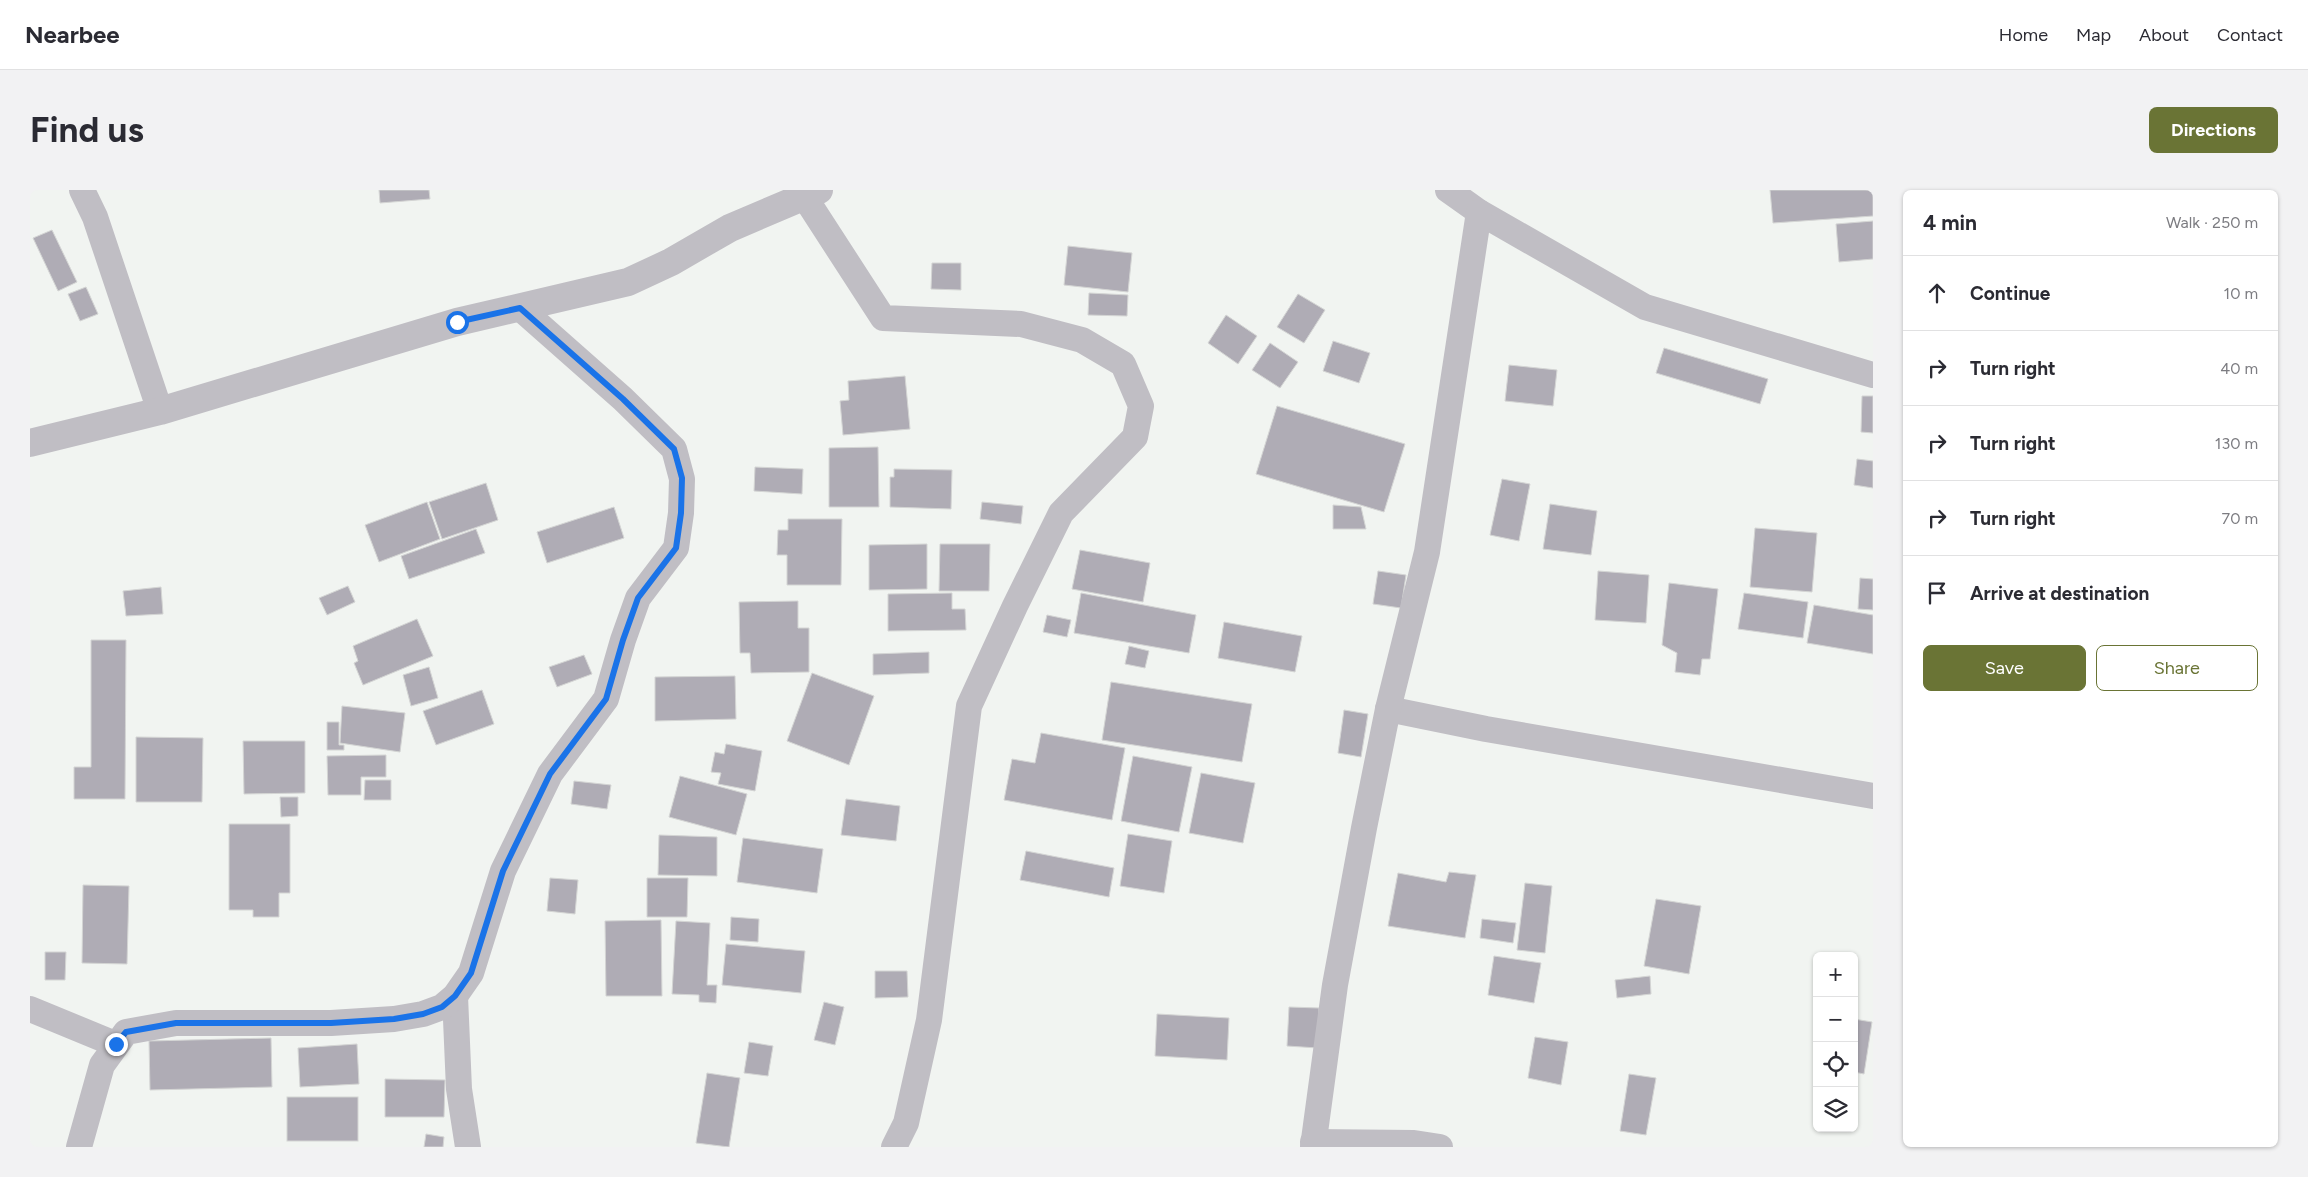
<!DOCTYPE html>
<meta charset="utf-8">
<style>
:root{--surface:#fff;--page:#f2f2f3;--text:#2b2b33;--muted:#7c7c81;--line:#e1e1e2;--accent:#6a7435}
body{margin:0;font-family:Figtree,sans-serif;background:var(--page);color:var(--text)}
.controls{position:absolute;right:15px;bottom:15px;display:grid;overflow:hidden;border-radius:8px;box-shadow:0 1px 4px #0004}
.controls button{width:45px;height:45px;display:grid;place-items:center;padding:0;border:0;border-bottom:1px solid var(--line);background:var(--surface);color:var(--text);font:25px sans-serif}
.stop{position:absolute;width:15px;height:15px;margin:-11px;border:4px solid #1a73e8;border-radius:50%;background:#fff}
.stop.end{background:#1a73e8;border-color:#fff;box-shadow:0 1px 5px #0008}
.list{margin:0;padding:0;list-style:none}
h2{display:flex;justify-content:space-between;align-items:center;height:65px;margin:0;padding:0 20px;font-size:21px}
h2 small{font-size:16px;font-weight:400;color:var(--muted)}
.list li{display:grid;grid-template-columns:32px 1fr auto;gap:15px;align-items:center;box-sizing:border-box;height:75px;padding:0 20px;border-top:1px solid var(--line)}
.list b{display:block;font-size:19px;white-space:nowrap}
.list em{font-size:16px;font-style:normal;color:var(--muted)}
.actions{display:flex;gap:10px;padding:15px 20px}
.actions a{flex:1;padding:11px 0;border:1px solid var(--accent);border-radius:8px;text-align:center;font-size:18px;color:var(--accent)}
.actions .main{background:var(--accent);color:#fff}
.icon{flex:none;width:28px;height:28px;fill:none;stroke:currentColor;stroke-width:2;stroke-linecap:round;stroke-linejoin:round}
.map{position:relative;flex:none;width:1843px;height:957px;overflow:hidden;border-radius:8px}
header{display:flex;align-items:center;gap:30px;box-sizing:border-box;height:70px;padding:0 25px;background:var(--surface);border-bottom:1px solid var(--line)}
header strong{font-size:24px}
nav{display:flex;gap:28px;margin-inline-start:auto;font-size:18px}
.intro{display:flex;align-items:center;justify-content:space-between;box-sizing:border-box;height:120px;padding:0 30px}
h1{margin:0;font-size:35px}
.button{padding:12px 22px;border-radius:8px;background:var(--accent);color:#fff;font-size:18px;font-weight:700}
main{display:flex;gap:30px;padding:0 30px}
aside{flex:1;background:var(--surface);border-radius:8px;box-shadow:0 1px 4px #0004}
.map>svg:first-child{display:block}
.building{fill:#afacb5;stroke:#d4d5d4}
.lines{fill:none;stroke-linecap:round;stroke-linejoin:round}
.minor{stroke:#c0bec4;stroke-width:26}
.tertiary{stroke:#c0bec4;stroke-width:28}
.route{stroke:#1a73e8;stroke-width:6}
</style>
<header>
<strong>Nearbee</strong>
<nav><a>Home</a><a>Map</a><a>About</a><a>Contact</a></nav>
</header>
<div class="intro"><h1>Find us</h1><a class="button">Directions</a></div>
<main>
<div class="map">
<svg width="1843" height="957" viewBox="0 0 1843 957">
<rect width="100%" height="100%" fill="#f1f4f1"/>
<g class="building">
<path d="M 349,0 L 399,0 L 400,9 L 350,13 Z"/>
<path d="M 1740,0 L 1843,0 L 1843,26 L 1743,33 Z"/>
<path d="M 1843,31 L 1843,69 L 1809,72 L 1806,34 Z"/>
<path d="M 22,40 L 47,92 L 28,101 L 3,48 Z"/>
<path d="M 1038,56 L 1102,63 L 1098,102 L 1034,95 Z"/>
<path d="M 902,73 L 931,73 L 931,100 L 901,99 Z"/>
<path d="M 56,97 L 68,124 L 50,131 L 38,104 Z"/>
<path d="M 1059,103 L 1098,105 L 1097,126 L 1058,125 Z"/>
<path d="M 1268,104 L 1295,120 L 1274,153 L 1247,137 Z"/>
<path d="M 1196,125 L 1227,146 L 1208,174 L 1178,153 Z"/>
<path d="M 1303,151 L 1340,163 L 1329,193 L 1293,181 Z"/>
<path d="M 1240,153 L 1268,172 L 1250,198 L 1222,180 Z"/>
<path d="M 1634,158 L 1738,189 L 1730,214 L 1626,183 Z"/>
<path d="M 1479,175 L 1527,180 L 1523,216 L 1475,211 Z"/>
<path d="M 875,186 L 880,239 L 813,245 L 810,211 L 819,210 L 818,191 Z"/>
<path d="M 1832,206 L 1843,206 L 1843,243 L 1831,242 Z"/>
<path d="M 1247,216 L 1375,254 L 1354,322 L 1226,284 Z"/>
<path d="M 848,257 L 849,317 L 799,317 L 799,258 Z"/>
<path d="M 1827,269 L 1843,271 L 1843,298 L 1824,295 Z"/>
<path d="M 725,277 L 773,279 L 772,304 L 724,301 Z"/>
<path d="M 864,279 L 922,280 L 921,319 L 860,317 L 860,287 L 864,287 Z"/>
<path d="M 1472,289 L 1500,294 L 1489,351 L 1460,345 Z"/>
<path d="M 456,293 L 468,330 L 412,349 L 399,312 Z"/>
<path d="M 397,312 L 410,349 L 349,372 L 335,335 Z"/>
<path d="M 952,312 L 993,316 L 991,334 L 950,329 Z"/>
<path d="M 1520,314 L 1567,321 L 1561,365 L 1513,359 Z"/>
<path d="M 1303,315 L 1331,317 L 1336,339 L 1303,339 Z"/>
<path d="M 584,317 L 594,348 L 517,373 L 507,342 Z"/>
<path d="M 758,329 L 812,329 L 811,395 L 757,395 L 757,365 L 747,365 L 748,340 L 758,340 Z"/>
<path d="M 1725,338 L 1787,343 L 1782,402 L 1720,397 Z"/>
<path d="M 446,339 L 455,363 L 379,389 L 371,366 Z"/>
<path d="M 897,354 L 897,399 L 839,400 L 839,355 Z"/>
<path d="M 910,354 L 960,354 L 959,401 L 909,401 Z"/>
<path d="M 1050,360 L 1120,373 L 1113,412 L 1042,399 Z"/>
<path d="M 1348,381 L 1376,385 L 1371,418 L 1343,414 Z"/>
<path d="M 1568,381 L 1619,385 L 1616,433 L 1565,430 Z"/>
<path d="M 1830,388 L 1843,389 L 1843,420 L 1828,419 Z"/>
<path d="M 1639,393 L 1688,399 L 1680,469 L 1672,469 L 1670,485 L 1645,482 L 1647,463 L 1632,455 Z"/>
<path d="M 318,396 L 325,412 L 297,425 L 289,408 Z"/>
<path d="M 131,397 L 133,424 L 96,426 L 93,401 Z"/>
<path d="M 922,403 L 922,419 L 935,419 L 936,440 L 858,441 L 858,404 Z"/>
<path d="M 1051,403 L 1166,425 L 1159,463 L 1044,443 Z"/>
<path d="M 1714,403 L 1778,412 L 1773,448 L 1708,439 Z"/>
<path d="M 768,411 L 768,438 L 779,438 L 779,482 L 721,483 L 720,463 L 710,463 L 709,412 Z"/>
<path d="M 1784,415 L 1843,425 L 1843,464 L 1777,453 Z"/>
<path d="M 1017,425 L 1041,430 L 1037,447 L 1013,442 Z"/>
<path d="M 387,429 L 403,466 L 333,495 L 324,473 L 328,471 L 323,456 Z"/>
<path d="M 1194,432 L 1272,446 L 1265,482 L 1188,468 Z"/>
<path d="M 61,450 L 96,450 L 95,609 L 44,609 L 44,577 L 61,577 Z"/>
<path d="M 1099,456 L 1119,461 L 1115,478 L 1095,474 Z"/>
<path d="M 899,462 L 899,483 L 843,485 L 843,464 Z"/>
<path d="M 554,465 L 562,484 L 527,497 L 519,477 Z"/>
<path d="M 399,477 L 408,508 L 381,516 L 373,485 Z"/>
<path d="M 782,483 L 844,506 L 819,575 L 757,551 Z"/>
<path d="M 705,486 L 706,529 L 625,531 L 625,487 Z"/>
<path d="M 1081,492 L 1222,514 L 1212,572 L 1072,550 Z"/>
<path d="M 452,500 L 464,534 L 406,555 L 393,521 Z"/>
<path d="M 312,516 L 375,523 L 370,562 L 310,553 Z"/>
<path d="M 1314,520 L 1338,524 L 1331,567 L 1308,563 Z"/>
<path d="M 297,532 L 309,532 L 309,555 L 314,555 L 314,560 L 297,560 Z"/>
<path d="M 1011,543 L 1095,558 L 1082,630 L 974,610 L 982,569 L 1005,573 Z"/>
<path d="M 106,547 L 173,548 L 172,612 L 106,612 Z"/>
<path d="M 213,551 L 275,551 L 275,603 L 214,604 Z"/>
<path d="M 696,554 L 732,561 L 725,601 L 688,594 L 691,583 L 681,582 L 685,562 L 694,564 Z"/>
<path d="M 356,565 L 356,587 L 331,587 L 331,605 L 298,605 L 297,566 Z"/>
<path d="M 1103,566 L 1162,577 L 1149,642 L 1091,631 Z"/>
<path d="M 1171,583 L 1225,593 L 1213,653 L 1159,643 Z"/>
<path d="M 650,586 L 717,604 L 706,645 L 639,627 Z"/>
<path d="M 335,590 L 361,590 L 361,610 L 334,610 Z"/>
<path d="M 544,591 L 581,595 L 577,619 L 541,614 Z"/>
<path d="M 250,607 L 268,607 L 268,626 L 251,627 Z"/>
<path d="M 816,609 L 870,616 L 866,651 L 811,645 Z"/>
<path d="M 199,634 L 260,634 L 260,703 L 249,703 L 249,727 L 223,727 L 223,720 L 199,720 Z"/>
<path d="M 1098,644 L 1142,651 L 1134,703 L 1090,696 Z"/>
<path d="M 629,645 L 687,647 L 687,686 L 628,685 Z"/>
<path d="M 713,648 L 793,659 L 787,703 L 707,692 Z"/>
<path d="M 996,661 L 1084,678 L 1079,707 L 990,690 Z"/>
<path d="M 1419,682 L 1446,685 L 1435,748 L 1358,736 L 1368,683 L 1416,692 Z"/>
<path d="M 520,688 L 548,690 L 545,724 L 517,721 Z"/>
<path d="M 617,688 L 658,688 L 657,727 L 617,727 Z"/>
<path d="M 1495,693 L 1522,696 L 1515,763 L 1487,760 Z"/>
<path d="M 53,695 L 99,696 L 97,774 L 52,773 Z"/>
<path d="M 1626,709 L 1671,716 L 1659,784 L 1614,776 Z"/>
<path d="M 701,727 L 729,729 L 728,752 L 700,750 Z"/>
<path d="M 1452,729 L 1486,733 L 1483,753 L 1450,748 Z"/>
<path d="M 631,730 L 632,806 L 576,806 L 575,731 Z"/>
<path d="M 646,731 L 680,733 L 677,795 L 687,795 L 686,813 L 669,812 L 669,805 L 642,804 Z"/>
<path d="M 696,754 L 775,761 L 771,803 L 692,795 Z"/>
<path d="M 15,762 L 36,762 L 35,790 L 15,790 Z"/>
<path d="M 1464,766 L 1511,773 L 1504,813 L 1458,805 Z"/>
<path d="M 845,781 L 877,781 L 878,807 L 845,808 Z"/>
<path d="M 1620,786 L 1621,804 L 1587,808 L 1585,790 Z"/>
<path d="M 794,812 L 814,817 L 805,855 L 784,850 Z"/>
<path d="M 1259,817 L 1289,818 L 1288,858 L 1257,856 Z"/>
<path d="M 1127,824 L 1199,828 L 1197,870 L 1125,866 Z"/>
<path d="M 1824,829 L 1842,832 L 1834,884 L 1824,882 Z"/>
<path d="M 1505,847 L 1538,852 L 1531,895 L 1498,888 Z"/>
<path d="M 241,848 L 242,897 L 120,900 L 119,851 Z"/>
<path d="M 719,852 L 743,856 L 738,886 L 714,883 Z"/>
<path d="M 327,854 L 329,894 L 270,897 L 268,858 Z"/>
<path d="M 677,883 L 710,888 L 699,957 L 666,953 Z"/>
<path d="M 1599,884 L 1626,888 L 1616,945 L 1590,941 Z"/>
<path d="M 355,889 L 415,890 L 414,927 L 355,927 Z"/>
<rect x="257" y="907" width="71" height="44"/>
<path d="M 396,944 L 414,947 L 413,957 L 394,957 Z"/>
</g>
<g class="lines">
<g class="minor">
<path d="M 52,0 L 65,27 L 130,221"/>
<path d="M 1418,0 L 1449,22 L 1615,117 L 1843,185"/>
<path d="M 774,6 L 853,128 L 991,134 L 1052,150 L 1093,174 L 1111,216 L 1105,247 L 1031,323 L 985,416 L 939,516 L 899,830 L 876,933 L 864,957"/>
<path d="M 1358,519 L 1456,539 L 1843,606"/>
<path d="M 425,806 L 429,899 L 438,957"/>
<path d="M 0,819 L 85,854"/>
<path d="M 1283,952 L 1384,953 L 1410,957"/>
<path d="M 49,957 L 72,875 L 96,842 L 146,833 L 301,833 L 364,829 L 393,824 L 412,817 L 425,806 L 441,783 L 473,681 L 520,584 L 576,509 L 593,450 L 608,408 L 646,358 L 651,323 L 652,289 L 644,259 L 593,209 L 490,118"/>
<path d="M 1283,957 L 1305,795 L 1334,638 L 1358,519 L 1397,362 L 1449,22"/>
</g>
<path class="tertiary" d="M 0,253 L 130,221 L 427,132 L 598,92 L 641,72 L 700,38 L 789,0"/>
</g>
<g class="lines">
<path class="route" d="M 86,854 L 96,842 L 146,833 L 301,833 L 364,829 L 393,824 L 412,817 L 425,806 L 441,783 L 473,681 L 520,584 L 576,509 L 593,450 L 608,408 L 646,358 L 651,323 L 652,288 L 644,259 L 593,209 L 490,118 L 427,132"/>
</g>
</svg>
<div class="controls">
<button>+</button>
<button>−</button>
<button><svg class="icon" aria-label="locate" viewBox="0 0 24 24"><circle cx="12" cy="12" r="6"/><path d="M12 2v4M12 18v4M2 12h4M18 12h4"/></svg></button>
<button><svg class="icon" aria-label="layers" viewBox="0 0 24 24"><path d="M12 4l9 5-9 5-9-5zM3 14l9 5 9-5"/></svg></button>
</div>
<div class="stop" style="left:427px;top:132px"></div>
<div class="stop end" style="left:86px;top:854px"></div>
</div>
<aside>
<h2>4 min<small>Walk · 250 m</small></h2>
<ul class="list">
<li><svg class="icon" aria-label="ahead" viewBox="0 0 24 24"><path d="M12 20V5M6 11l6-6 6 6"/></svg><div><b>Continue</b></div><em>10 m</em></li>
<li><svg class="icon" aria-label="right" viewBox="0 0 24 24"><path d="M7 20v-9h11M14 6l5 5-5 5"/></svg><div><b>Turn right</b></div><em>40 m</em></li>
<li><svg class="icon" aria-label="right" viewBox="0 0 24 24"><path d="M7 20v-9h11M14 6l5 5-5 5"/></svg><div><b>Turn right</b></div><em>130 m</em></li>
<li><svg class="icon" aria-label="right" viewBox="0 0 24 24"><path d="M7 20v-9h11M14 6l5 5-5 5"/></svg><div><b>Turn right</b></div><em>70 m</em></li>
<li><svg class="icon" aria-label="arrive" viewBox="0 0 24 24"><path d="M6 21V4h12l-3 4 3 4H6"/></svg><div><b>Arrive at destination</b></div></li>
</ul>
<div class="actions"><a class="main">Save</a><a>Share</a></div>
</aside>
</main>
